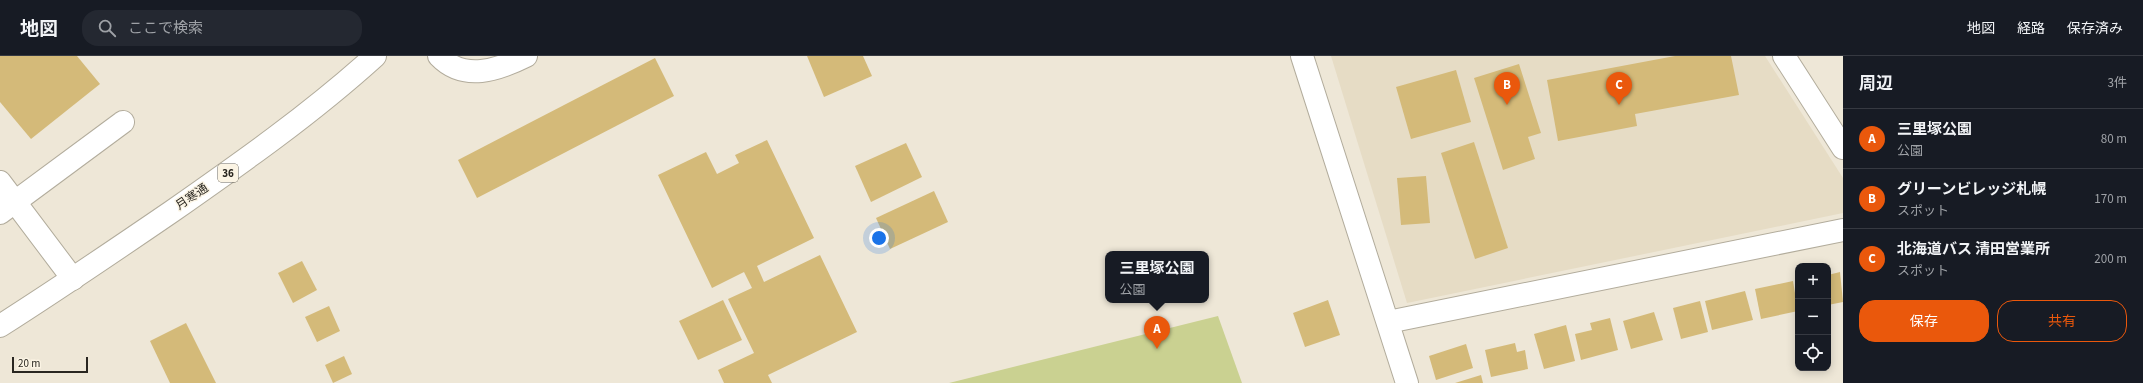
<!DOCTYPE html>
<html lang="ja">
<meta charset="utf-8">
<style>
:root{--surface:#171b24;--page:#242831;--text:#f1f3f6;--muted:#9ea1a6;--line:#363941;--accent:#ea580c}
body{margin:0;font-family:"Source Sans 3","Noto Sans JP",sans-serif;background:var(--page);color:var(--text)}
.controls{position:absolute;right:12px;bottom:12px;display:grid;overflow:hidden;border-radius:8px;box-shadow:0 2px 10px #0003}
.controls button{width:36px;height:36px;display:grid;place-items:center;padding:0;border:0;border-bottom:1px solid var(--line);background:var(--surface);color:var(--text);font:20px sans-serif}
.scale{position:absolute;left:12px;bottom:10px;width:76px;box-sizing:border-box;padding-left:4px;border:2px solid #292620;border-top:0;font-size:11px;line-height:14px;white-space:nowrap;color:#292620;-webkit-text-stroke:3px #fbf4e4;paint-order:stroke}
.you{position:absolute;left:879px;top:182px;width:14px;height:14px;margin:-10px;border:3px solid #fff;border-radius:50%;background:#1a73e8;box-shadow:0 0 0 6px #1a73e833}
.badge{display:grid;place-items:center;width:26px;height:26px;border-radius:50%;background:var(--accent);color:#fff;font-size:13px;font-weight:700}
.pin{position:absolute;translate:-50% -33px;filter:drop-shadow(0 1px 2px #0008)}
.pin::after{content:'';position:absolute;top:21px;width:14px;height:12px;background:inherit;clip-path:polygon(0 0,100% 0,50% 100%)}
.popup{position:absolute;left:1105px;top:195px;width:104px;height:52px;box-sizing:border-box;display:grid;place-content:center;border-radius:8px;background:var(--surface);filter:drop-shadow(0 1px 3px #0005);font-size:13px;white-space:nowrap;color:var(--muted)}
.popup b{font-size:15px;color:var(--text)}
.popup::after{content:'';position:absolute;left:50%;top:100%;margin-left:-8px;border:8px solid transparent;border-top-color:var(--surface)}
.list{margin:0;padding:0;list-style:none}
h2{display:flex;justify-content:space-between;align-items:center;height:52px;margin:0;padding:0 16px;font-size:17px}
h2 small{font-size:13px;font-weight:400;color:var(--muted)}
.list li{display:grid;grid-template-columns:26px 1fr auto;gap:12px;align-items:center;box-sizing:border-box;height:60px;padding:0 16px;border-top:1px solid var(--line)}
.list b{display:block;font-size:15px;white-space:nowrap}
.list p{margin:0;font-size:13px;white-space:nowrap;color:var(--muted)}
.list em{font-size:13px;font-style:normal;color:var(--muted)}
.actions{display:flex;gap:8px;padding:12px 16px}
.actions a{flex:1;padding:9px 0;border:1px solid var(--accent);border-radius:16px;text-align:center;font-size:14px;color:var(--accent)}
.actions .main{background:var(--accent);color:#fff}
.icon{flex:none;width:22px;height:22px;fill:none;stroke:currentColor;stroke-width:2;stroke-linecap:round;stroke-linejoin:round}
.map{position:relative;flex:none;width:1843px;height:327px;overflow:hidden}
header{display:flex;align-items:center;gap:24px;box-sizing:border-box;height:56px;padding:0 20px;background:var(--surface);border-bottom:1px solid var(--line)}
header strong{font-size:19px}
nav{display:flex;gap:22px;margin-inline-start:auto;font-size:14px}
.search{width:280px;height:36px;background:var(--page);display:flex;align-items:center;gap:10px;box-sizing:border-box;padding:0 14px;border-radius:16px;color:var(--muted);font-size:15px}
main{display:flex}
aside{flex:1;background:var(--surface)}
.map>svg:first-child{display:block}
.built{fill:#e6dcc5}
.green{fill:#cad191}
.building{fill:#d4ba79}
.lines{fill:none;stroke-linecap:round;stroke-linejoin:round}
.minor-casing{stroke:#b2ac9c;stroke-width:24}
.highway-casing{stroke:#b2ac9c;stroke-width:24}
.minor{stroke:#fff;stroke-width:22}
.highway{stroke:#fff;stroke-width:22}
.labels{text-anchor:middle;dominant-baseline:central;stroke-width:3;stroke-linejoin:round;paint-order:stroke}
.shield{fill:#fbf4e4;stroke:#68645b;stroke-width:1}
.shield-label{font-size:11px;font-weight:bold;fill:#292620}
.street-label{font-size:12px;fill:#292620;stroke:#fbf4e4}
</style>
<header>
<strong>地図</strong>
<div class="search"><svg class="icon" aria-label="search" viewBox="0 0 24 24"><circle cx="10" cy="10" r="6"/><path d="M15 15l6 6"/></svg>ここで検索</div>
<nav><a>地図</a><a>経路</a><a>保存済み</a></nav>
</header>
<main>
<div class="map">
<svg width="1843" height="327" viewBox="0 0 1843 327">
<rect width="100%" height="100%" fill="#eee7d7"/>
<path class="built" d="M 1331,0 L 1765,0 L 1843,122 L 1843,157 L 1407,247 Z"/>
<path class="green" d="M 1218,260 L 1242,327 L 949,327 Z"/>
<g class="building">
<path d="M 0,0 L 77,0 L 100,28 L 31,83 L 0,46 Z"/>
<path d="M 807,0 L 863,0 L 872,20 L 824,41 Z"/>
<path d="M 1675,0 L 1731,0 L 1739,39 L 1635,58 L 1637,70 L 1558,85 L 1547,24 Z"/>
<path d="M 655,2 L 674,40 L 477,142 L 458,104 Z"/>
<path d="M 1519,8 L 1541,77 L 1528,81 L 1535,103 L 1503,114 L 1474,22 Z"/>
<path d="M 1456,14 L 1471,66 L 1411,83 L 1396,31 Z"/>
<path d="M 767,84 L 814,182 L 757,210 L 764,226 L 820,199 L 857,276 L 768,319 L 772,327 L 724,327 L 718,314 L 754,297 L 728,243 L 752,232 L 744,216 L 712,232 L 658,119 L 706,96 L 717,118 L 739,107 L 735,99 Z"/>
<path d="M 1474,86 L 1508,192 L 1475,203 L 1441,97 Z"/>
<path d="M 906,87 L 922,121 L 871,146 L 855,110 Z"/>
<path d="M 1426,120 L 1430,167 L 1401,169 L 1397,122 Z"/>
<path d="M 934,135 L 948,166 L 890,193 L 876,162 Z"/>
<path d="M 302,205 L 317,234 L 293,247 L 278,217 Z"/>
<path d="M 1840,216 L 1843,246 L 1828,249 L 1828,219 Z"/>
<path d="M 1793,225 L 1798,255 L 1761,263 L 1755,233 Z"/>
<path d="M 1745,235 L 1753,264 L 1712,274 L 1705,245 Z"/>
<path d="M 723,244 L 742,284 L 698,304 L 679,265 Z"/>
<path d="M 1328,244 L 1340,279 L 1305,291 L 1293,257 Z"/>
<path d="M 1700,245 L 1708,276 L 1681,283 L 1673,252 Z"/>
<path d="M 329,250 L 340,275 L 317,286 L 305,261 Z"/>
<path d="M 1654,256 L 1663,284 L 1631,293 L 1623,265 Z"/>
<path d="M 1610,262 L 1618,294 L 1581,304 L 1575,278 L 1592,274 L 1590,267 Z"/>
<path d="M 186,267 L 216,327 L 170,327 L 150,285 Z"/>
<path d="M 1566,269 L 1575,305 L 1544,313 L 1534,278 Z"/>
<path d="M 1515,287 L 1517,296 L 1525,294 L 1528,313 L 1491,321 L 1485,294 Z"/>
<path d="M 1466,288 L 1473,312 L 1436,324 L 1429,300 Z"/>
<path d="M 344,300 L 352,318 L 333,327 L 325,309 Z"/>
<path d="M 1481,319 L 1483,327 L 1455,327 Z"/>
</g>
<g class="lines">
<defs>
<g id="minor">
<path d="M 439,0 C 464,26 498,14 526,0"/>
<path d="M 1302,0 L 1407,327"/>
<path d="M 1784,0 L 1843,92"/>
<path d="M 0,126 L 73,223"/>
<path d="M 0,157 L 123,66"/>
<path d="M 1388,266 L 1843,174"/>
</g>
<path id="highway" d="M 0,270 C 58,233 114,195 171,156 C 241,107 311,58 375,0"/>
</defs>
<use href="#minor" class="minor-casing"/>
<use href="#highway" class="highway-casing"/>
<use href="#minor" class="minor"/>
<use href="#highway" class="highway"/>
</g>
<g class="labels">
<rect class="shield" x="218" y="108" width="20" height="18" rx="3"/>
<g class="shield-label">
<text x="228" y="117">36</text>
</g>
<g class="street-label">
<text transform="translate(192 141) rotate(-34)">月寒通</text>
</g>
</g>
</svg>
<div class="controls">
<button>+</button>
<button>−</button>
<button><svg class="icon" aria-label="locate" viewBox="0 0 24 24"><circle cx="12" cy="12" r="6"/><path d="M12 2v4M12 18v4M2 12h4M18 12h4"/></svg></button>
</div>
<div class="scale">20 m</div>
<div class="you"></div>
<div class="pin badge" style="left:1157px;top:293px">A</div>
<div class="popup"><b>三里塚公園</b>公園</div>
<div class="pin badge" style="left:1507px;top:49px">B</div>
<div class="pin badge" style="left:1619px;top:49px">C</div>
</div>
<aside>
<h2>周辺<small>3件</small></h2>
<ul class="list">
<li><span class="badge">A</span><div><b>三里塚公園</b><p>公園</p></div><em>80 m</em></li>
<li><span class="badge">B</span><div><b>グリーンビレッジ札幌</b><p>スポット</p></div><em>170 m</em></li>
<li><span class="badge">C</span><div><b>北海道バス 清田営業所</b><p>スポット</p></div><em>200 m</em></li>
</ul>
<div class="actions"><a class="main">保存</a><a>共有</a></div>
</aside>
</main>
